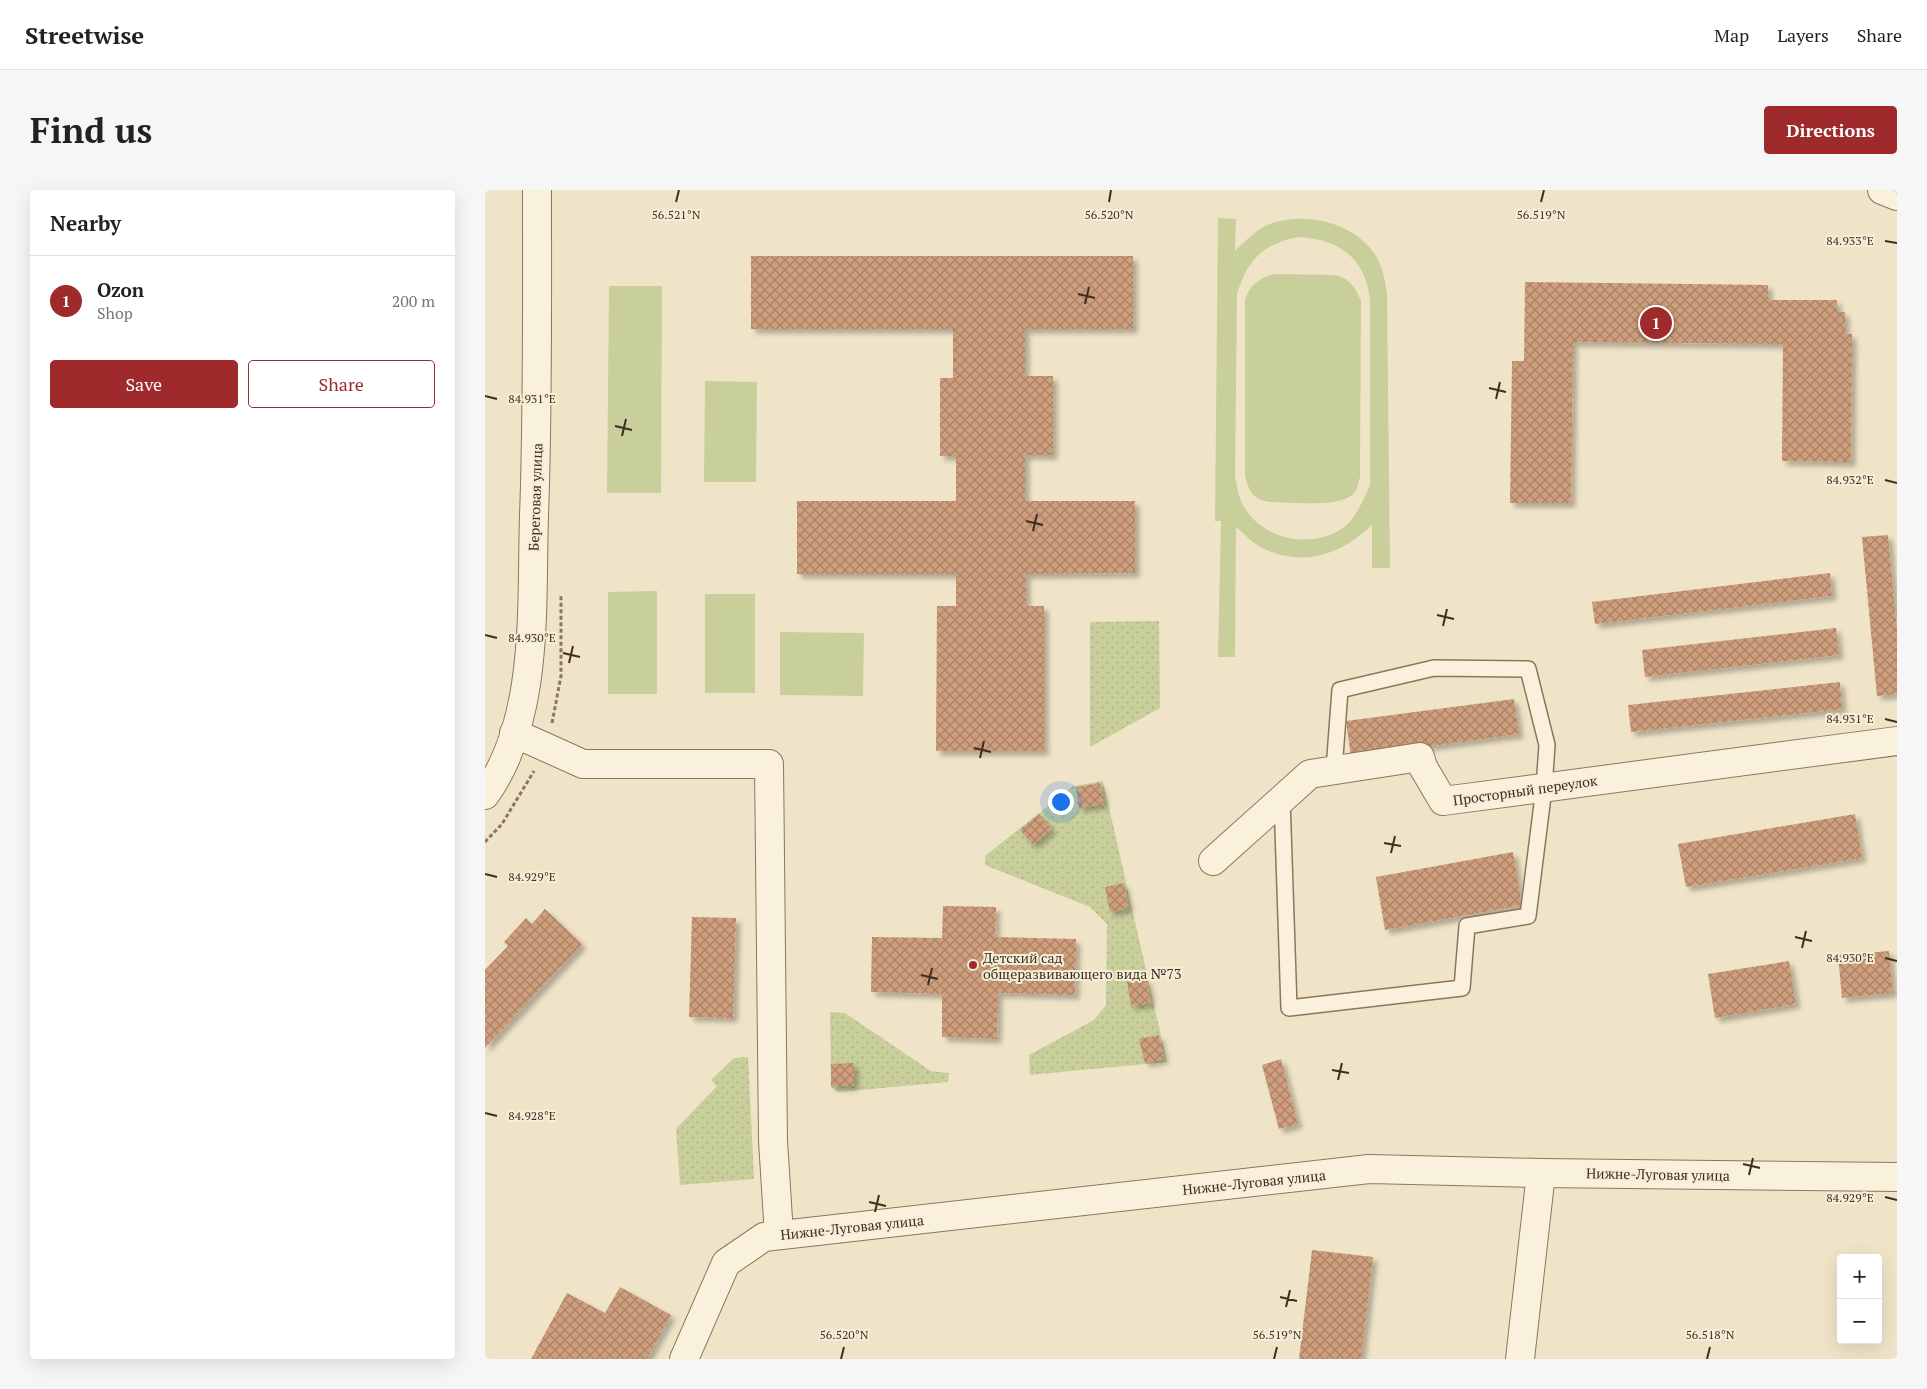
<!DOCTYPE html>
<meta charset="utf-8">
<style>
:root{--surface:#fff;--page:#f6f6f6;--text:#222;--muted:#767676;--line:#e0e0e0;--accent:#9e2a2b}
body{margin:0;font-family:"PT Serif",serif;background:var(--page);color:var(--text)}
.controls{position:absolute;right:15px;bottom:15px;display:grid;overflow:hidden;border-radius:5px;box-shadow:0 5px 20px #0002}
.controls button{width:45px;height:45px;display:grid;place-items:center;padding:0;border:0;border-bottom:1px solid var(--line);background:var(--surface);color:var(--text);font:25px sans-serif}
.you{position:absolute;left:575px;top:611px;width:18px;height:18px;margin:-12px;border:4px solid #fff;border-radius:50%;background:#1a73e8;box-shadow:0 0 0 8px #1a73e833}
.badge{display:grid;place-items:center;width:32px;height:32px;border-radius:50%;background:var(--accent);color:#fff;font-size:16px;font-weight:700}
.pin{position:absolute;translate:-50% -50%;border:2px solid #fff;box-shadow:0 1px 5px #0006}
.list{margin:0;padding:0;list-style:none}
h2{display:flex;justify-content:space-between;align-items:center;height:65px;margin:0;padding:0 20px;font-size:21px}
h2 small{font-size:16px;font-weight:400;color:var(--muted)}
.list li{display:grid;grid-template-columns:32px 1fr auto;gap:15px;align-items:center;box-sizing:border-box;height:90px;padding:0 20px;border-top:1px solid var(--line)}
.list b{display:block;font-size:19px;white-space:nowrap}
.list p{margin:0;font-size:16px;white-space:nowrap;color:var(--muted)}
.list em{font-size:16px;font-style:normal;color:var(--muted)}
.actions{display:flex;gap:10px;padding:15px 20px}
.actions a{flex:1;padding:11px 0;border:1px solid var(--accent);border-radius:5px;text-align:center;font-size:18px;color:var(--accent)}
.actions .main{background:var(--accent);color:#fff}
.map{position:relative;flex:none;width:1412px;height:1169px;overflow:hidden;border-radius:5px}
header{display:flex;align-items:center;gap:30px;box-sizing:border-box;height:70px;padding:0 25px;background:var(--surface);border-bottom:1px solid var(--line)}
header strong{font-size:24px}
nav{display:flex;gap:28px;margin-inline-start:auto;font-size:18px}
.intro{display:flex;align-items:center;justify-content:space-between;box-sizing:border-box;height:120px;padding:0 30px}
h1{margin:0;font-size:35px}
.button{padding:12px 22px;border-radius:5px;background:var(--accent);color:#fff;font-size:18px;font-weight:700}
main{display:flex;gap:30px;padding:0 30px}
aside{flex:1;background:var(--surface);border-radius:5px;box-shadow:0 5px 20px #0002}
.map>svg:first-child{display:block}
.green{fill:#c9cf9b;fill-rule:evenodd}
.park{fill:url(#park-dots)}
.building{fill:url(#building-cross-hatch);filter:url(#shadow)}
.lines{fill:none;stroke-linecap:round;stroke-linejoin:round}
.service-casing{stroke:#8d765c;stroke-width:18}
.minor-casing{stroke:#8d765c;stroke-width:30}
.path{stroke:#8d765c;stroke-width:3;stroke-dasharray:4 2.5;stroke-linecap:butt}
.service{stroke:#faf1dc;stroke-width:15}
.minor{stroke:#faf1dc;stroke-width:28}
.ticks{fill:none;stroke:#3d2e20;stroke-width:2}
.poi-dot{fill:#9e2a2b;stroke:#f7eed8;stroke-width:2}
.labels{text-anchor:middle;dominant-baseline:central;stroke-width:4;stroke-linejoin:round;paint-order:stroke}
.street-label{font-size:14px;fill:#3d2e20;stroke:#f7eed8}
.poi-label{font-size:14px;fill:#3d2e20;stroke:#f7eed8;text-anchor:start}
.ticks-label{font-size:12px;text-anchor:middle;fill:#3d2e20;stroke:#f7eed8;stroke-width:4;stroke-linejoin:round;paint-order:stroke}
</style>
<header>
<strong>Streetwise</strong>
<nav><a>Map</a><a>Layers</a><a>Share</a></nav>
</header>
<div class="intro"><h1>Find us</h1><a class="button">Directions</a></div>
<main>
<aside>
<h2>Nearby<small></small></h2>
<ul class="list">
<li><span class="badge">1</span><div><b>Ozon</b><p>Shop</p></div><em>200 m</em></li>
</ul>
<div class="actions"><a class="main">Save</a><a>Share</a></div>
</aside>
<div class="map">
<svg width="1412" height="1169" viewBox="0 0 1412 1169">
<defs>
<pattern id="park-dots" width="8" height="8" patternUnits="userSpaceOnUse" patternTransform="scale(1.25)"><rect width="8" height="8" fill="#c9cf9b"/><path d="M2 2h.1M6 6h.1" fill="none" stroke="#aeb285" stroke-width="1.8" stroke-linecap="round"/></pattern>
<pattern id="building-cross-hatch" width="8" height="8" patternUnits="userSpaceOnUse" patternTransform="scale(1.25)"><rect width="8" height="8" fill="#cf9f7d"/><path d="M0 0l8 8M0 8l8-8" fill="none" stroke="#a98266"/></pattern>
<filter id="shadow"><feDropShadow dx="4.5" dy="4.5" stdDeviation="2.5" flood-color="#0004"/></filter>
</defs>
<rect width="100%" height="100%" fill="#f0e4c8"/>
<g class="green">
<path d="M 733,28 L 751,29 L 750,61 C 759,52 769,42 780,36 C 816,20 869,31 891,66 C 898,78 900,90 902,103 L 905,378 L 887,378 L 887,335 C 854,366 817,378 775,357 C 766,352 759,343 751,337 L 750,467 L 733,467 L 736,331 L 730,331 ZM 813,47 C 853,49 880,67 885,109 L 885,295 C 880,307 870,329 859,337 C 827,361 774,349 757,313 C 753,305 752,295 750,287 L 752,104 C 762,70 778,54 813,47 Z"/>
<path d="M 790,84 L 849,85 C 864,87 871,98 876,111 L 875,287 C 873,294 873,300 867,305 C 852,318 805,312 785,312 C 769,310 764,302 760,286 L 760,109 C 766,94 775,87 790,84 Z"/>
<path d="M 124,96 L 177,96 L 176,303 L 122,303 Z"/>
<path d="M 220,191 L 272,192 L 271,292 L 219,292 Z"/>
<path d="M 172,401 L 172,504 L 123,504 L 123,402 Z"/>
<rect x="220" y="404" width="50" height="99"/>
<path d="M 295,442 L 379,443 L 378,506 L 295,505 Z"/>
</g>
<g class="park">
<path d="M 674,431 L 675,518 L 605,557 L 605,432 Z"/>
<path d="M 618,591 L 682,872 L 545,885 L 544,865 L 609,830 L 621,815 L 622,734 L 605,717 L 500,675 L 500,666 L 588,596 Z"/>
<path d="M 345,822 L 360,823 L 446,881 L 464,883 L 463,892 L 353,902 L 346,897 Z"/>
<path d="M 263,867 L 269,989 L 195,995 L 191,939 L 232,896 L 226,890 L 249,868 Z"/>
</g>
<g class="building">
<path d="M 266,66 L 648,66 L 648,139 L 540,139 L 540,186 L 568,186 L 568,265 L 540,265 L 540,311 L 650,311 L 650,383 L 541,384 L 541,416 L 559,416 L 559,561 L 451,561 L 452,416 L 471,416 L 471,384 L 312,384 L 312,311 L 471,311 L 471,266 L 455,266 L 455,188 L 468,188 L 468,139 L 266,139 Z"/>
<path d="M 1040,92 L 1283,95 L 1283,110 L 1352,110 L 1352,122 L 1360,122 L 1360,144 L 1367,144 L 1366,272 L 1297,271 L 1298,154 L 1088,152 L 1086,313 L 1025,313 L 1027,171 L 1039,171 Z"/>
<path d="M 1403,345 L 1412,440 L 1412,504 L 1392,506 L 1377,347 Z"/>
<path d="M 1345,383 L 1347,406 L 1110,434 L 1107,412 Z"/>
<path d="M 1351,438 L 1354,465 L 1160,487 L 1157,460 Z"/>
<path d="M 1355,492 L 1357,519 L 1146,542 L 1143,515 Z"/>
<path d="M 1029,509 L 1034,544 L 866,567 L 861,531 Z"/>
<path d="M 615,593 L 619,614 L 594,618 L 591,597 Z"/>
<path d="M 554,624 L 567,639 L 548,655 L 535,640 Z"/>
<path d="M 1370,624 L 1377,668 L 1201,697 L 1193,654 Z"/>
<path d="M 1028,662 L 1037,715 L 900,740 L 891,687 Z"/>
<path d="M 639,693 L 644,718 L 625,722 L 620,697 Z"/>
<path d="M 458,716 L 511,717 L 510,747 L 591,749 L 590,805 L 513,803 L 512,849 L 457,847 L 457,804 L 386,802 L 387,747 L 457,748 Z"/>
<path d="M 60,719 L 97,754 L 0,858 L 0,780 L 23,756 L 19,752 L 41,728 L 47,734 Z"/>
<path d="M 207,727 L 251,728 L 248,828 L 204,827 Z"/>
<path d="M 1404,761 L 1408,803 L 1357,808 L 1353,765 Z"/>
<path d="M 1304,771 L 1311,814 L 1230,828 L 1223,784 Z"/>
<path d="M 662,789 L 666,813 L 646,816 L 642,792 Z"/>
<path d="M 674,845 L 679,869 L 660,873 L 654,849 Z"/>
<path d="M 796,869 L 813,934 L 794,939 L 777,875 Z"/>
<path d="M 369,873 L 369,896 L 346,896 L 346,874 Z"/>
<path d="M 827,1060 L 888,1067 L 876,1169 L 814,1169 Z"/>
<path d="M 135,1097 L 186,1125 L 162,1169 L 46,1169 L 82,1103 L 120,1123 Z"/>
</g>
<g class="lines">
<defs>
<path id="service" d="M 797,609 L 804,818 L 977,798 L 982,736 L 1043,726 L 1059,598 L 1062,555 L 1043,479 L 949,478 L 855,500 L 849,580"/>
<g id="minor">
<path d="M 1397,0 L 1412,6"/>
<path d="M 29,543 L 98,574 L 284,574 L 288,951 L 294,1045"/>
<path d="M 0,605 C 55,529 46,415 49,326 C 53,217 52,109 52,0"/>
<path d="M 728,671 L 825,584 L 935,567 L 938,577 L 958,611 L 1412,551"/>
<path d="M 199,1169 L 241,1073 L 279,1047 L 884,979 L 1056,983 L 1412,987"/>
<path d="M 1035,1169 L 1056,983"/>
</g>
</defs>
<use href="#service" class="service-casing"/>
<use href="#minor" class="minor-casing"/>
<g class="path">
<path d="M 67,533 L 76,486 L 76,405"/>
<path d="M 0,652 L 17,634 L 49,581"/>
</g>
<use href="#service" class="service"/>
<use href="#minor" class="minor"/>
</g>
<path class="ticks" d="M 191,12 L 194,0M 624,12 L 626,0M 1056,12 L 1059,0M 1400,51 L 1412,53M 593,104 L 610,108M 600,114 L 604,97M 1004,198 L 1021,202M 0,206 L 12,209M 1011,209 L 1015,192M 130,236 L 147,240M 137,246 L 141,229M 1400,290 L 1412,293M 541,331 L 558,335M 548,341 L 552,324M 952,425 L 969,429M 958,436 L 962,419M 0,445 L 12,448M 78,463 L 95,467M 84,473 L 88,456M 1400,529 L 1412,532M 489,558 L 506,562M 495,568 L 499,551M 899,653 L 916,656M 906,663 L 910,646M 0,684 L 12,687M 1310,747 L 1327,751M 1317,758 L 1321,741M 1400,768 L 1412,771M 436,785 L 453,789M 443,795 L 447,778M 847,880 L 864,883M 853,890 L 857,873M 0,923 L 12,926M 1258,974 L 1275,978M 1264,985 L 1268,968M 1400,1007 L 1412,1010M 384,1012 L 401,1016M 390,1022 L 394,1005M 795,1107 L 812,1111M 801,1117 L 805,1100M 356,1169 L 359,1157M 789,1169 L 792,1157M 1222,1169 L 1225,1157"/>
<circle class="poi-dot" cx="488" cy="775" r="5"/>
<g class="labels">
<g class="street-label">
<text transform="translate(50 307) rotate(-88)">Береговая улица</text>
<text transform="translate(1040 600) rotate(-8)">Просторный переулок</text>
<text transform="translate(1173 984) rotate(1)">Нижне-Луговая улица</text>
<text transform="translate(769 992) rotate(-6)">Нижне-Луговая улица</text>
<text transform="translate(367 1037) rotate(-6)">Нижне-Луговая улица</text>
</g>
<g class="poi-label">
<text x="498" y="767">Детский сад<tspan x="498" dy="16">общеразвивающего вида №73</tspan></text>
</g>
</g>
<g class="ticks-label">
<text x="191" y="29">56.521°N</text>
<text x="624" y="29">56.520°N</text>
<text x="1056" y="29">56.519°N</text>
<text x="1365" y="55">84.933°E</text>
<text x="47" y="213">84.931°E</text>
<text x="1365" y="294">84.932°E</text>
<text x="47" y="452">84.930°E</text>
<text x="1365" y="533">84.931°E</text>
<text x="47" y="691">84.929°E</text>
<text x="1365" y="772">84.930°E</text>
<text x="47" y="930">84.928°E</text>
<text x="1365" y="1012">84.929°E</text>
<text x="359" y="1149">56.520°N</text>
<text x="792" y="1149">56.519°N</text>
<text x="1225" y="1149">56.518°N</text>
</g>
</svg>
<div class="controls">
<button>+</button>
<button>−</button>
</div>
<div class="you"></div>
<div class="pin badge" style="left:1171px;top:133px">1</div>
</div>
</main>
